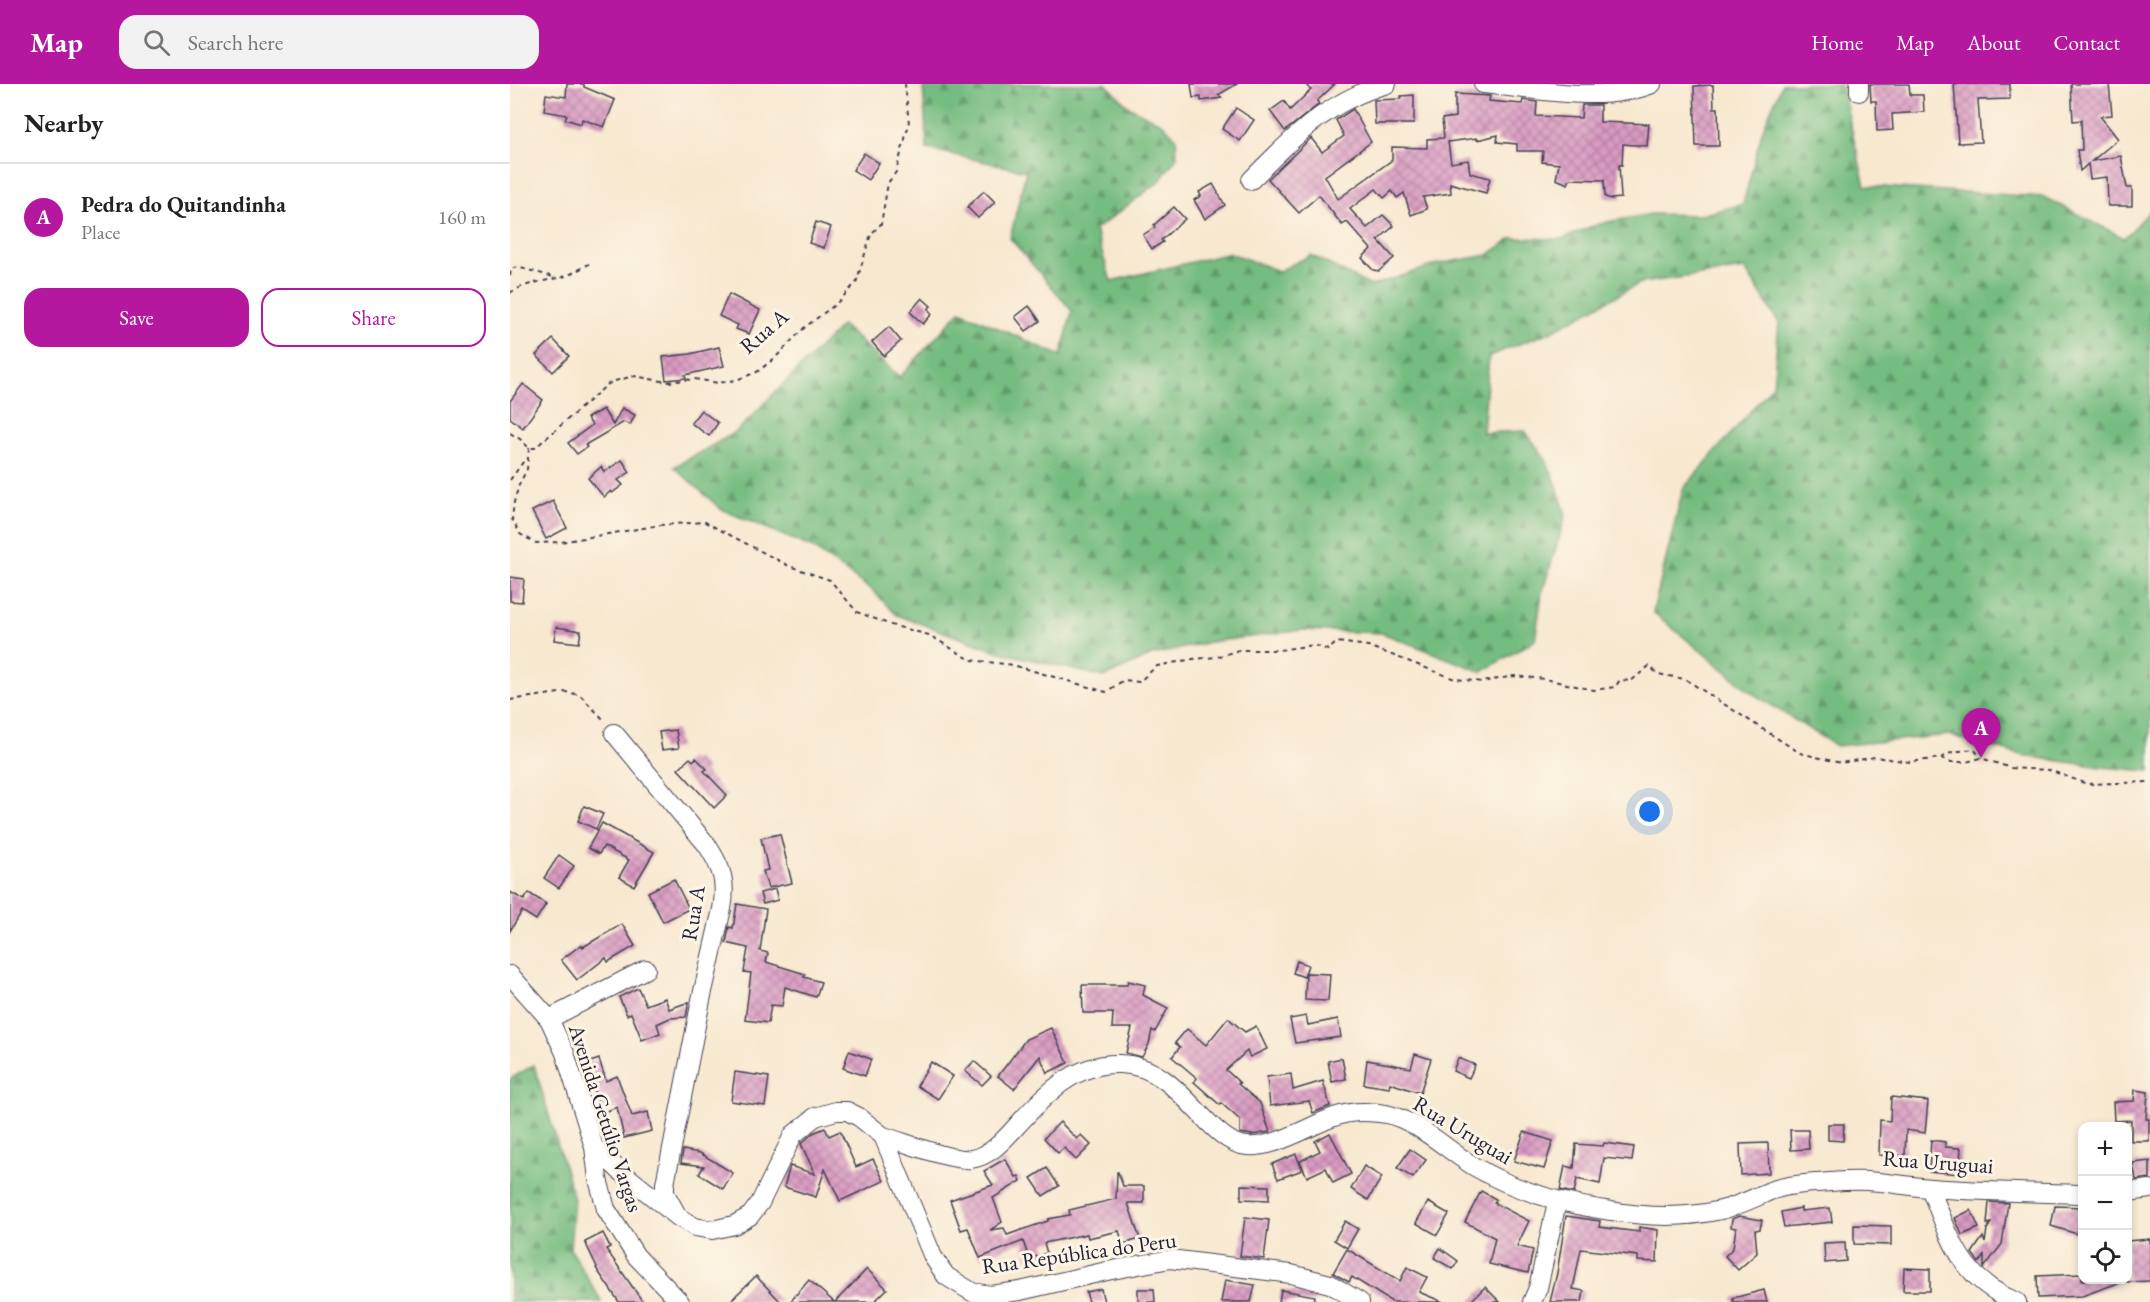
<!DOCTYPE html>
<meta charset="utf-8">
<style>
:root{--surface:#fff;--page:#f2f2f2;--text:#222;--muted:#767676;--line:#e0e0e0;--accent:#b5179e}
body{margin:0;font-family:"EB Garamond",serif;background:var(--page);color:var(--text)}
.controls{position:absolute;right:18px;bottom:18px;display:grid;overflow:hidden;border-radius:12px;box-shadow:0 3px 9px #0003}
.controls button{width:54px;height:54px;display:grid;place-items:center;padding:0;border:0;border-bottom:2px solid var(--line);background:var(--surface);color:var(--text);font:30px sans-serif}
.you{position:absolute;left:1140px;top:728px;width:21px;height:21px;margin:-15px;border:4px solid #fff;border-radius:50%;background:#1a73e8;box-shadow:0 0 0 9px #1a73e833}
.badge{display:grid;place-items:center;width:39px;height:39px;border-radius:50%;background:var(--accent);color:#fff;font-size:20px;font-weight:700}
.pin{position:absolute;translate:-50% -50px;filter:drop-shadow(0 2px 3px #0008)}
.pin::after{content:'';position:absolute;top:32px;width:21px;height:18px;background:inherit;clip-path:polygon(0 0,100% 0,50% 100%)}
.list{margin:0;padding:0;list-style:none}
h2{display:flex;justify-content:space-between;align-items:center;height:78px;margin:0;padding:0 24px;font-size:26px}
h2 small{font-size:20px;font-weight:400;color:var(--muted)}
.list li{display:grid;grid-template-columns:39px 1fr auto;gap:18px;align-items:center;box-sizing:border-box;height:108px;padding:0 24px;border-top:2px solid var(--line)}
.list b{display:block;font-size:22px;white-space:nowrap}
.list p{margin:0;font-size:20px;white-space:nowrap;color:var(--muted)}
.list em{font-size:20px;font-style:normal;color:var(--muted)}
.actions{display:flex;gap:12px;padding:18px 24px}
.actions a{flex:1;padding:14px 0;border:2px solid var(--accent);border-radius:18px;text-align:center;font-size:21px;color:var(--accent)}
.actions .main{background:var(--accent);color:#fff}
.icon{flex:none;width:33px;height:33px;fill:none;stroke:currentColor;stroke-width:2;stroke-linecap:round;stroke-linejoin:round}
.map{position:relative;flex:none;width:1640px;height:1218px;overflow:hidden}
header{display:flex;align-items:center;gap:36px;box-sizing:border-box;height:84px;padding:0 30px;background:var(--accent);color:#fff}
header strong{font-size:28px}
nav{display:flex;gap:33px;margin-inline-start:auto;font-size:21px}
.search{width:420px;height:54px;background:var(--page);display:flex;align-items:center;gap:15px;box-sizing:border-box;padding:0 21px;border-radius:18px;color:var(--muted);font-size:22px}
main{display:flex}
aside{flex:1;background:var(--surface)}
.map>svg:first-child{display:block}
.forest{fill:url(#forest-firs);stroke:#4b6f5e;stroke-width:1.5}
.building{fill:url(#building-cross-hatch)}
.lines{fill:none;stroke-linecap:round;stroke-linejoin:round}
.minor-casing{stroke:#424051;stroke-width:20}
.path{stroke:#424051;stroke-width:2;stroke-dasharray:4.5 4.5;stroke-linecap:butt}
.minor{stroke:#fff;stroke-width:18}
.labels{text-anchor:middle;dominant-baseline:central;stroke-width:6;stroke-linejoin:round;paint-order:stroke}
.street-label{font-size:22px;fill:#22223b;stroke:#fcf5e5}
</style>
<header>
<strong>Map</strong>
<div class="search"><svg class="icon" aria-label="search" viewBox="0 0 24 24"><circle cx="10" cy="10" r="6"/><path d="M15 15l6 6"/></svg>Search here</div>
<nav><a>Home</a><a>Map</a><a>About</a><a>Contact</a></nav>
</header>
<main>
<aside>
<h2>Nearby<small></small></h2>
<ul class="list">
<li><span class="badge">A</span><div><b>Pedra do Quitandinha</b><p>Place</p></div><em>160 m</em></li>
</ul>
<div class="actions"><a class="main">Save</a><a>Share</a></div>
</aside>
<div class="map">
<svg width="1640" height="1218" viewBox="0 0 1640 1218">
<defs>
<pattern id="forest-firs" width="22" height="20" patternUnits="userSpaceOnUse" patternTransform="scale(1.5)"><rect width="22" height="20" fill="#74bc80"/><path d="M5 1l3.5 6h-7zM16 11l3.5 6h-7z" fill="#5f986a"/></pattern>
<pattern id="building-cross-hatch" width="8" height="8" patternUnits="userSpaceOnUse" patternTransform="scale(1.5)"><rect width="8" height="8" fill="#da9ac2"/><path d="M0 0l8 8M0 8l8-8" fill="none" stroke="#b07d9f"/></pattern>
</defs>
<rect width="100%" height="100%" fill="#fcf5e5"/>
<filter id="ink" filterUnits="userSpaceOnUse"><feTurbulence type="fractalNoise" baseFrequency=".0167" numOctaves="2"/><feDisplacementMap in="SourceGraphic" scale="12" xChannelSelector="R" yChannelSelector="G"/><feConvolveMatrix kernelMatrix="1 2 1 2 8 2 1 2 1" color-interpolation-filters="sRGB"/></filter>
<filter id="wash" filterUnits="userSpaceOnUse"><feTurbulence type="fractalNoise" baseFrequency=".008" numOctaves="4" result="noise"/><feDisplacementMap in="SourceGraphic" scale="24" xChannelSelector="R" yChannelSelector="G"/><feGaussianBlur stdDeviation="1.35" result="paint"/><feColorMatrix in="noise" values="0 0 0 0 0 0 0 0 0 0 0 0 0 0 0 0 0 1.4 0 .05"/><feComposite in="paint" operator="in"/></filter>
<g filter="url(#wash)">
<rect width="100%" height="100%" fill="#f8e8d0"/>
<g class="forest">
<path d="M 435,0 L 596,0 L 618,22 L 653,40 L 666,54 L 667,73 L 649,98 L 585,146 L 601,197 L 720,169 L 769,187 L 801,171 L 861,202 L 928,180 L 978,171 L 1002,154 L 1053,155 L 1080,143 L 1098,138 L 1141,130 L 1191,131 L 1233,120 L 1252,47 L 1272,0 L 1331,0 L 1355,102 L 1534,113 L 1614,154 L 1640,127 L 1640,687 L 1592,683 L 1515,672 L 1439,651 L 1326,662 L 1242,609 L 1143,528 L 1173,405 L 1263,301 L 1269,239 L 1235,185 L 1130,199 L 1040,248 L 979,272 L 973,349 L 1015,347 L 1035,374 L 1046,399 L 1056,431 L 1032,509 L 1025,556 L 972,588 L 872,549 L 792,546 L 700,558 L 642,571 L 594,593 L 486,567 L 387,531 L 364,508 L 303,464 L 211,425 L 164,383 L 226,348 L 332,241 L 390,293 L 450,227 L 551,272 L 562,227 L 500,154 L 516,87 L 417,65 L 413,3 Z"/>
<path d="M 24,981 L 64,1115 L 60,1165 L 92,1218 L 0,1218 L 0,995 Z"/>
</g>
<g id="blocks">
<g class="building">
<path d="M 57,0 L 74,0 L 74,3 L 105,16 L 94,43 L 72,35 L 71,40 L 55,35 L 57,31 L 34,27 L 36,10 L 56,13 Z"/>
<path d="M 681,0 L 727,0 L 708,11 L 712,14 L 691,17 L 691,13 L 683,14 Z"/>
<path d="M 795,0 L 825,0 L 807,17 L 809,20 L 775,47 L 760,27 L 774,17 L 780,26 L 801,6 Z"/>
<path d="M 1360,0 L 1399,0 L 1400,11 L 1413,11 L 1414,28 L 1382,30 L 1383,46 L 1367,47 L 1366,17 L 1361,17 Z"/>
<path d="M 1444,0 L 1500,0 L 1500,15 L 1468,16 L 1471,58 L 1448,59 Z"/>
<path d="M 1561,0 L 1599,0 L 1602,31 L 1590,32 L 1608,55 L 1582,77 L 1611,72 L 1617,104 L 1622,104 L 1622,122 L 1598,122 L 1597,93 L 1580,95 L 1578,80 L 1570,87 L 1567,66 L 1572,66 L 1571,36 L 1563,37 Z"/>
<path d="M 1203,1 L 1204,24 L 1208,24 L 1209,62 L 1186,62 L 1184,2 Z"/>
<path d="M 945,10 L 980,12 L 979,17 L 1012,20 L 1013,16 L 1027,18 L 1026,32 L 1071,34 L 1072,21 L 1090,21 L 1090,38 L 1139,40 L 1137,62 L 1113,60 L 1112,81 L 1109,81 L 1111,114 L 1101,115 L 1095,113 L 1094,96 L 1060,95 L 1058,100 L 1046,95 L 1049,80 L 1032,78 L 1033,67 L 1007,67 L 1007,60 L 987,58 L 988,51 L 967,56 L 967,54 L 938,58 L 941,79 L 958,76 L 960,89 L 980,94 L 976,109 L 940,99 L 941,109 L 913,113 L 917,125 L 901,131 L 894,109 L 887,114 L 882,107 L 874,114 L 866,105 L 840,125 L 857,144 L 873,131 L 884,142 L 868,156 L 884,174 L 869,187 L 863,186 L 852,174 L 861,165 L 837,138 L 832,141 L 809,111 L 789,129 L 758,95 L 801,54 L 812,68 L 834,52 L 826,36 L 843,25 L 861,58 L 815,92 L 828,115 L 882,76 L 882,63 L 917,64 L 917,55 L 934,54 L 932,35 L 945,33 Z"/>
<path d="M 904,11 L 904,40 L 865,40 L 864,16 L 891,15 L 891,12 Z"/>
<path d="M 726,24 L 744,36 L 730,57 L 712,45 Z"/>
<path d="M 354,69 L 369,79 L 358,96 L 343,86 Z"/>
<path d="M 703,100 L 715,121 L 695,135 L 684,116 L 691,112 L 689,108 Z"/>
<path d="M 474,107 L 485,118 L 468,134 L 457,123 Z"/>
<path d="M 664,123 L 675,135 L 651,156 L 653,158 L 642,165 L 633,151 L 645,143 L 644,141 Z"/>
<path d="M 306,138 L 321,143 L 314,164 L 299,159 Z"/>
<path d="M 219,210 L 250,226 L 239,250 L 226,245 L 228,241 L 209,232 Z"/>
<path d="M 412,214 L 421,222 L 418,225 L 422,230 L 413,240 L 400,228 Z"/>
<path d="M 519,222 L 530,237 L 516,247 L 505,233 Z"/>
<path d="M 379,243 L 391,257 L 374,272 L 362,258 Z"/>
<path d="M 43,255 L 59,272 L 43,288 L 26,271 Z"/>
<path d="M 209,263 L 214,282 L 175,291 L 176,294 L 156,296 L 153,273 L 180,270 Z"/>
<path d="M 13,300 L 33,316 L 13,344 L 0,334 L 0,317 Z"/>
<path d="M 112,324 L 125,331 L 120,341 L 114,338 L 75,361 L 77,363 L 67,370 L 58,359 L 82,341 L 77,334 L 93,325 L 103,341 Z"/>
<path d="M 191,326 L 208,339 L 199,352 L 181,339 Z"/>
<path d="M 112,376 L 120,388 L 108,396 L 113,401 L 102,409 L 101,407 L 94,413 L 78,394 L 91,383 L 94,388 Z"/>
<path d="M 43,417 L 57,444 L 36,455 L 22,427 Z"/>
<path d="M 0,493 L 14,495 L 12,518 L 0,517 Z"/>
<path d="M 46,543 L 71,547 L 69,559 L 44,556 Z"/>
<path d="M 166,646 L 169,664 L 152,666 L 149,648 Z"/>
<path d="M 180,674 L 183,677 L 186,674 L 197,685 L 194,687 L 217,711 L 204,724 L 168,685 Z"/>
<path d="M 74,722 L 93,730 L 86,745 L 68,737 Z"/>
<path d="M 92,739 L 144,768 L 124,802 L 109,793 L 119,776 L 94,762 L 89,770 L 78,764 Z"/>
<path d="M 270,750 L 282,799 L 258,804 L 253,787 L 258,786 L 251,754 Z"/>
<path d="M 49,771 L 64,782 L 49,804 L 34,794 Z"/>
<path d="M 164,795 L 179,825 L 153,838 L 138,808 Z"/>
<path d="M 265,805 L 268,816 L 253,820 L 250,809 Z"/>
<path d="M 0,808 L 14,816 L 19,809 L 36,820 L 26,836 L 12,827 L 0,847 Z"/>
<path d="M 227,820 L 256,825 L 250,867 L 258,869 L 256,878 L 295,890 L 294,893 L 311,898 L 306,913 L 275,903 L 272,922 L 261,921 L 258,939 L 235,936 L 241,889 L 234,888 L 238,864 L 216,859 L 219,843 L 223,844 Z"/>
<path d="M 112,840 L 125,862 L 98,878 L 96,874 L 67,896 L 51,876 L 71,861 L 73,863 Z"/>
<path d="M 787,877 L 798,881 L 794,893 L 783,889 Z"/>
<path d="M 796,889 L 820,890 L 818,917 L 795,916 Z"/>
<path d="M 618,897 L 635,901 L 633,911 L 658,924 L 645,948 L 642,946 L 639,960 L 632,973 L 616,969 L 622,944 L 602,944 L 603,929 L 573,929 L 572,901 L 617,901 Z"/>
<path d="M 128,904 L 136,921 L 155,914 L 159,925 L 179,918 L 176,933 L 160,934 L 147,940 L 150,949 L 132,956 L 121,929 L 117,931 L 109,913 Z"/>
<path d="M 796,932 L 798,941 L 828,935 L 831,953 L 785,959 L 780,935 Z"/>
<path d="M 718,934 L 735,948 L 746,942 L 757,965 L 740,973 L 737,967 L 716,986 L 730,999 L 728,1000 L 750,1019 L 760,1048 L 742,1051 L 730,1049 L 730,1036 L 711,1019 L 710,1021 L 684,998 L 687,994 L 662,973 L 670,963 L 665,959 L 677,945 L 696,961 Z"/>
<path d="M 541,944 L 558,979 L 537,989 L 530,972 L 504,1005 L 488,992 L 516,955 Z"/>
<path d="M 339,967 L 361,975 L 355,992 L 333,984 Z"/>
<path d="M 905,970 L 921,975 L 910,1009 L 880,999 L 879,1004 L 854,1000 L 857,976 L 901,984 Z"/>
<path d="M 832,974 L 836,995 L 822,998 L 818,977 Z"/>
<path d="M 948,974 L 965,981 L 959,994 L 943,987 Z"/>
<path d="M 89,975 L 96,997 L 107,992 L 122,1032 L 138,1028 L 142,1047 L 114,1054 L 107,1023 L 92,1029 L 80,996 L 77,997 L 72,981 Z"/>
<path d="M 464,977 L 481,992 L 472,1001 L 455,987 Z"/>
<path d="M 421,978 L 443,992 L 428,1015 L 407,1002 Z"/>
<path d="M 225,988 L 259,993 L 255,1022 L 221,1017 Z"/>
<path d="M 781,990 L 783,1006 L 813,997 L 820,1022 L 803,1029 L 799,1017 L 760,1022 L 757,993 Z"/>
<path d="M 1625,1006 L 1638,1008 L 1636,1035 L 1639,1035 L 1639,1057 L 1621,1057 L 1621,1036 L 1604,1037 L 1603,1018 L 1624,1017 Z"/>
<path d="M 1381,1013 L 1418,1017 L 1415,1049 L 1396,1046 L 1395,1072 L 1369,1071 L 1370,1036 L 1380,1037 Z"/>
<path d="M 550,1038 L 567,1055 L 571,1051 L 581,1061 L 566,1076 L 554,1064 L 548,1069 L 534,1054 Z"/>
<path d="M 1318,1040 L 1334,1040 L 1333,1057 L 1318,1056 Z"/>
<path d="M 315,1044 L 319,1052 L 330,1047 L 346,1083 L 363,1075 L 374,1097 L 330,1117 L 315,1085 L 306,1113 L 274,1103 L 280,1082 L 305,1090 L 291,1060 L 303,1049 Z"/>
<path d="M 1280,1046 L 1298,1046 L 1299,1065 L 1281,1066 Z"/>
<path d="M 1014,1048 L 1043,1057 L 1034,1085 L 1004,1077 Z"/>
<path d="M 820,1049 L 841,1090 L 823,1099 L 816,1084 L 797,1093 L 790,1077 L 810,1067 L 805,1057 Z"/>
<path d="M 1421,1056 L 1435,1058 L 1435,1063 L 1451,1064 L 1449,1090 L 1419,1087 Z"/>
<path d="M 1094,1059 L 1124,1063 L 1122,1077 L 1094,1074 L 1090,1100 L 1067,1095 L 1064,1109 L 1050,1106 L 1055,1082 L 1064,1084 L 1066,1060 L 1093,1062 Z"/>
<path d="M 1258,1059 L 1259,1089 L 1231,1091 L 1230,1060 Z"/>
<path d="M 900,1065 L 916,1076 L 903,1094 L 887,1084 Z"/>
<path d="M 173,1066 L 190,1069 L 223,1089 L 213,1105 L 189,1090 L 194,1082 L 171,1079 Z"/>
<path d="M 786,1070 L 792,1086 L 768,1095 L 762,1080 Z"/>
<path d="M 495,1075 L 506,1093 L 509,1092 L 511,1097 L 483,1114 L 492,1138 L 480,1146 L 494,1144 L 497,1151 L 538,1137 L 538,1135 L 560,1131 L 559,1126 L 606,1115 L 607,1088 L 608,1088 L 613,1102 L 634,1102 L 634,1119 L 618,1119 L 630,1155 L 613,1160 L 609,1147 L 578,1154 L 577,1150 L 534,1159 L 537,1169 L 519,1175 L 513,1157 L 470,1174 L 458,1144 L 451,1146 L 440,1116 L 483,1101 L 474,1087 Z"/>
<path d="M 1640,1077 L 1640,1094 L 1626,1096 L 1623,1079 Z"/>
<path d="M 854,1082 L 872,1093 L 858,1116 L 841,1105 Z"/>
<path d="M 537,1084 L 549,1102 L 533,1112 L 521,1094 Z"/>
<path d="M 731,1101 L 759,1102 L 759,1116 L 731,1115 Z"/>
<path d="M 971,1107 L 986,1115 L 984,1119 L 1019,1137 L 1007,1162 L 1023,1166 L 1018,1189 L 979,1180 L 985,1154 L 955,1138 Z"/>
<path d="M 918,1118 L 939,1130 L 927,1151 L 906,1139 Z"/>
<path d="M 1479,1118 L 1498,1119 L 1492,1160 L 1474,1184 L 1474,1171 L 1469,1179 L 1462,1169 L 1473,1153 L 1475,1159 L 1477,1145 L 1481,1139 L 1477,1140 Z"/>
<path d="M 1545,1122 L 1571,1123 L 1567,1150 L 1541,1142 Z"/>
<path d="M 1291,1124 L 1291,1127 L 1320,1124 L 1322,1138 L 1274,1143 L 1271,1128 Z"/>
<path d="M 1461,1126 L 1469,1144 L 1452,1151 L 1445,1134 Z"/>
<path d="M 1056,1132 L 1090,1137 L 1089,1143 L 1129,1148 L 1129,1143 L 1148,1146 L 1147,1178 L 1128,1177 L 1128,1172 L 1071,1165 L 1063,1205 L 1074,1207 L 1072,1218 L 1040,1218 L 1047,1189 Z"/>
<path d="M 1229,1132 L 1252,1136 L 1250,1145 L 1245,1146 L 1247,1169 L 1228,1186 L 1215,1172 L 1223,1164 L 1226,1144 L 1221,1143 L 1222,1135 Z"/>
<path d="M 735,1133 L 759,1136 L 754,1175 L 730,1172 Z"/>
<path d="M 835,1137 L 848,1145 L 837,1164 L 824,1156 Z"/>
<path d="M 1344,1141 L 1381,1142 L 1381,1161 L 1344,1160 Z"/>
<path d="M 93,1149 L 100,1163 L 96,1165 L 133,1218 L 109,1218 L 86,1184 L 87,1183 L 75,1158 Z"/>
<path d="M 1640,1155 L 1640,1197 L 1617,1198 L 1617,1157 Z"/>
<path d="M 1335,1158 L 1336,1177 L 1315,1179 L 1314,1159 Z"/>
<path d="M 930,1164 L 948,1177 L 943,1185 L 924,1174 Z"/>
<path d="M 837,1165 L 890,1197 L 897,1183 L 917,1193 L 909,1208 L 933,1218 L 882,1218 L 842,1193 L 839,1198 L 823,1189 Z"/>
<path d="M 1394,1184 L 1420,1185 L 1420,1207 L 1393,1207 Z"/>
<path d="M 357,1185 L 377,1205 L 364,1218 L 325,1218 Z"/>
<path d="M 1572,1190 L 1572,1196 L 1611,1196 L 1611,1198 L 1572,1212 L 1528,1214 L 1527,1192 Z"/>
<path d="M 246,1192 L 271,1218 L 219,1218 Z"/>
<path d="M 299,1196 L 324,1218 L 280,1218 Z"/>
<path d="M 715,1196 L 745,1201 L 741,1218 L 711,1218 Z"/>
<path d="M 975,1203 L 990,1218 L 960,1218 Z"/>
<path d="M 591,1205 L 594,1218 L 579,1218 L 576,1208 Z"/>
<path d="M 628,1205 L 644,1205 L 645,1218 L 628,1218 Z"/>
<path d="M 771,1206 L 805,1212 L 804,1218 L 769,1218 Z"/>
<path d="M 1254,1206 L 1257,1218 L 1223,1218 L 1223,1214 Z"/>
</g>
</g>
</g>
<g filter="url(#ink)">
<use href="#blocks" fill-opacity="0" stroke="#424051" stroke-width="1.5"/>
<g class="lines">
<defs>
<g id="minor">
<path d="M 973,0 C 1025,5 1094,20 1142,0"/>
<path d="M 1349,0 L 1349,8"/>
<path d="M 741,96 C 782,54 819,16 877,0"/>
<path d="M 104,649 L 197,761 C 212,784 217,798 212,825 L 191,916 L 155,1100 L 155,1109 L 166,1129"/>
<path d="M 0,891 L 39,935 L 55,969 L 84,1063 L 88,1095 L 96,1125 L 126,1172 L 170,1218"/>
<path d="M 39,935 L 136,885"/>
<path d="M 373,1052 C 394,1058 440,1077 461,1075 C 478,1073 492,1058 503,1046 C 532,1014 563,978 610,980 C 650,981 673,1013 699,1039 C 708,1048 719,1058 731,1061 C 760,1068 798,1042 824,1033 C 840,1027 859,1027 876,1030 C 907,1036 938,1067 965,1083 C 1007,1108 1053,1120 1101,1127 C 1136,1133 1176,1134 1211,1126 C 1228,1122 1244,1114 1260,1107 C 1273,1102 1291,1100 1305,1099 C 1322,1098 1340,1096 1357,1097 C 1379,1098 1400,1103 1422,1104 C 1472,1108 1522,1108 1572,1110"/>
<path d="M 84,1063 L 109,1086 L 168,1133 L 185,1143 L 202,1146 L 224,1141 L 240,1132 L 250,1119 L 283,1051 L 305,1033 L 326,1027 L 337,1027 L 349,1033 L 373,1052 L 423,1173 L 436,1192 L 462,1208 L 480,1211 L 510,1207 L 597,1187 L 660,1175 L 781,1190 L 820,1200 L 850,1218"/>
<path d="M 1420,1104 C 1441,1156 1451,1196 1507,1218"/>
<path d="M 1618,1108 L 1640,1105"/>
<path d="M 1022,1218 L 1028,1204 L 1047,1118"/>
</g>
</defs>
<use href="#minor" class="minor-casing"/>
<g class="path">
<path d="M 0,192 L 1,185 L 7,183 L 44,193"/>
<path d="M 0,209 C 15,199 36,197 52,193 C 61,191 71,184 79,180"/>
<path d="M 0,349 L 10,355 L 19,364 L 25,364 L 98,300 L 105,297 L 124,292 L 157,298 L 185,295 L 208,299 L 226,296 L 247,288 L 265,274 L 295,243 L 326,220 L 346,199 L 361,150 L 371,140 L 378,99 L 386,88 L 399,40 L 395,0"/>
<path d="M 19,364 L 17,385 L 9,401 L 4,418 L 2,435 L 10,450 L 26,459 L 51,458 L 150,441 L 195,438 L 279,482 L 320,496 L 347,528 L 381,541 L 419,551 L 461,576 L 503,581 L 596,608 L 614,596 L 629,598 L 647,582 L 683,575 L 707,573 L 729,566 L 769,566 L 804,561 L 818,566 L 827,558 L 858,562 L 945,595 L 972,598 L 1004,592 L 1035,595 L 1084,606 L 1105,603 L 1110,596 L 1121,597 L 1139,582 L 1148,590 L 1175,595 L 1290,669 L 1331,679 L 1365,673 L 1400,678 L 1431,674 L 1441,678 L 1456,678 L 1471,674 L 1501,684 L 1539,686 L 1577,700 L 1640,698"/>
<path d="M 0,396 L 16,374"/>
<path d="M 0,616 L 56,608 L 70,611 L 95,637"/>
<path d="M 1431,674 L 1443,668 L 1464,665 L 1471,674"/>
</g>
<use href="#minor" class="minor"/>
</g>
</g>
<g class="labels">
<g class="street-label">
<text transform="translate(254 247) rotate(-41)">Rua A</text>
<text transform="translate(183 829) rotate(-81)">Rua A</text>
<text transform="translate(96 1034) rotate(72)">Avenida Getúlio Vargas</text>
<text transform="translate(953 1046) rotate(31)">Rua Uruguai</text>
<text transform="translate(1428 1078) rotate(4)">Rua Uruguai</text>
<text transform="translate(569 1169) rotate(-8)">Rua República do Peru</text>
</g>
</g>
</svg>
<div class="controls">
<button>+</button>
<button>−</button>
<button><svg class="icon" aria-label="locate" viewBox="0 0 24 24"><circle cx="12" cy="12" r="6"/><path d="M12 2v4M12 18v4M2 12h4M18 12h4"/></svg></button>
</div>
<div class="you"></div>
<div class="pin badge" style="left:1471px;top:674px">A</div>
</div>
</main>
